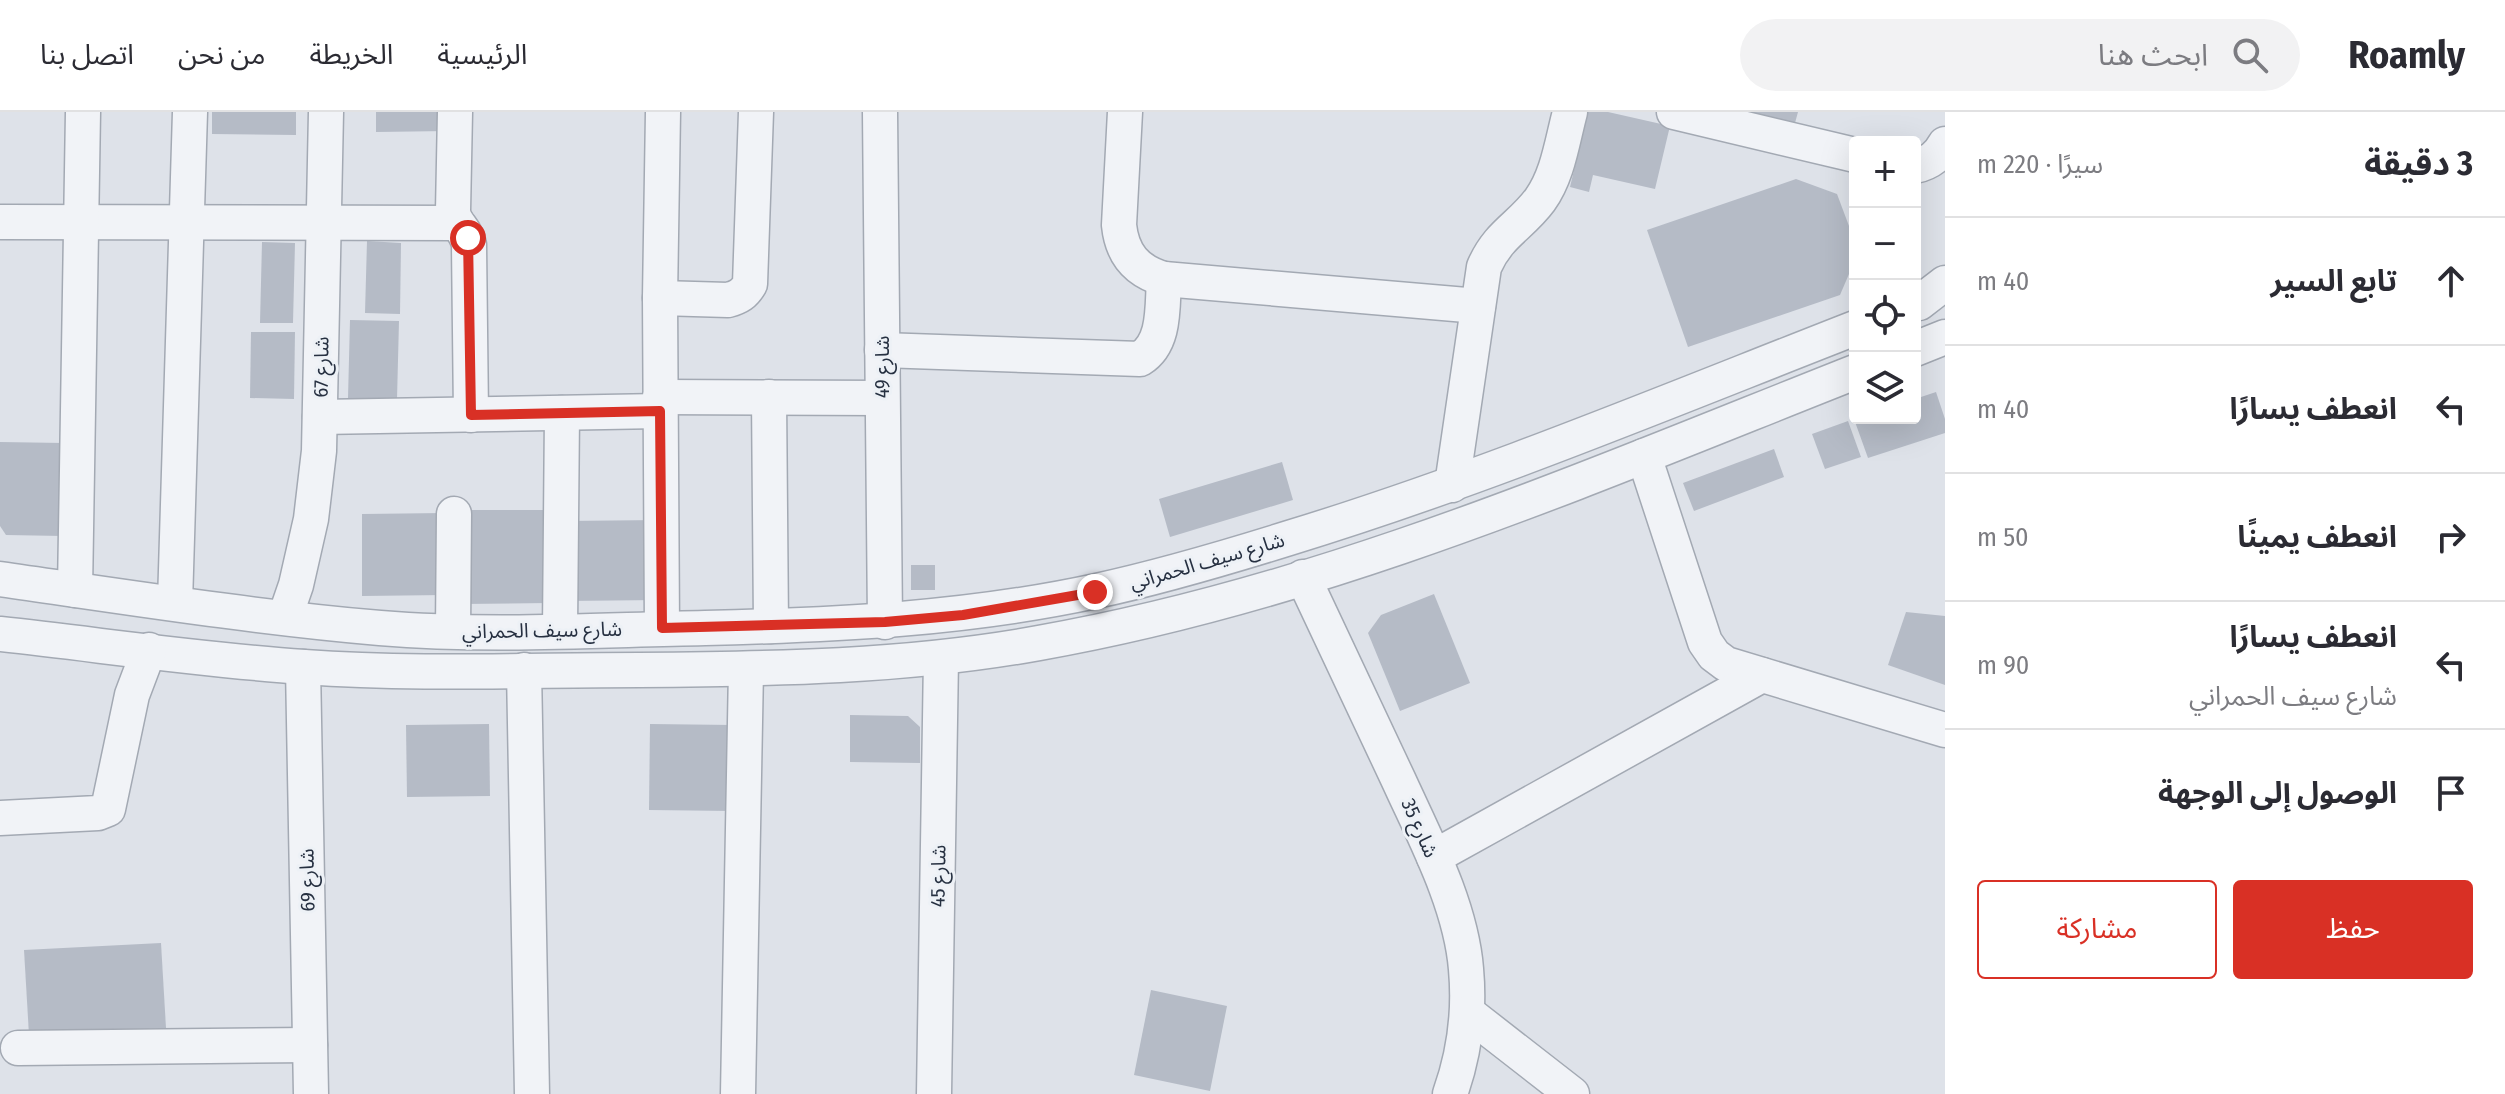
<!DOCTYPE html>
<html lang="ar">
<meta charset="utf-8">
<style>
:root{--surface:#fff;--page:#f2f2f3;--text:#2b2b33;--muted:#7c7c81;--line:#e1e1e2;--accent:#d93025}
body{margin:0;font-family:"Fira Sans Condensed","Noto Sans Arabic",sans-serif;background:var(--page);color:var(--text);direction:rtl}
.controls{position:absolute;right:24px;top:24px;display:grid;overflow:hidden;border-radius:8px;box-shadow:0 8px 32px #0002}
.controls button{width:72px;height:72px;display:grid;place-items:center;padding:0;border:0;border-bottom:2px solid var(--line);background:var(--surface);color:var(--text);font:40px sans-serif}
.stop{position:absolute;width:24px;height:24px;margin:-18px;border:6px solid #d93025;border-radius:50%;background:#fff}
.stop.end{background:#d93025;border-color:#fff;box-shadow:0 2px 8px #0008}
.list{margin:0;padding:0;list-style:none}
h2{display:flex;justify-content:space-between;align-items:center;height:104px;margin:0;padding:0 32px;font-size:34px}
h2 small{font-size:26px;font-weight:400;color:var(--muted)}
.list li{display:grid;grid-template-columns:52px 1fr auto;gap:24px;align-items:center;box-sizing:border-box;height:128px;padding:0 32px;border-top:2px solid var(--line)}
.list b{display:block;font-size:30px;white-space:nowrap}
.list p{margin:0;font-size:26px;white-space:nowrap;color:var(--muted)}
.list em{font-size:26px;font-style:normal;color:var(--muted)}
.actions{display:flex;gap:16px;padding:24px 32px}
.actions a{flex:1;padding:18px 0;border:2px solid var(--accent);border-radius:8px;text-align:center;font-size:28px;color:var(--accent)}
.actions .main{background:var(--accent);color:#fff}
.icon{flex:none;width:44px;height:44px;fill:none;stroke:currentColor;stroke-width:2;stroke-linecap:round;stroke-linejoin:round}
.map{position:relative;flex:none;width:1945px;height:982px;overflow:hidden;direction:ltr}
header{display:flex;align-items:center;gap:48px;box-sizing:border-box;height:112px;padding:0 40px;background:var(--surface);border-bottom:2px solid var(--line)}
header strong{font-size:38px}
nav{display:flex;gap:44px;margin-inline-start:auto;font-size:28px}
.search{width:560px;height:72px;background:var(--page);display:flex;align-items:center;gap:20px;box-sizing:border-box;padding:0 28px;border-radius:44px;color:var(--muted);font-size:30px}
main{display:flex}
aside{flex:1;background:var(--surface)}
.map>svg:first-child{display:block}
.building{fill:#b5bbc6}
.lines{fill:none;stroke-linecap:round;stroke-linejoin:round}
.minor-casing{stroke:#a3a9b3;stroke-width:37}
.minor{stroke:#f1f3f7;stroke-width:34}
.route{stroke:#d93025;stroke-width:10}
.labels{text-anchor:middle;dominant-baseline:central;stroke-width:6;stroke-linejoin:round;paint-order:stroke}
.street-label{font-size:20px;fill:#263041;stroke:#edf1f6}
</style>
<header>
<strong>Roamly</strong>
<div class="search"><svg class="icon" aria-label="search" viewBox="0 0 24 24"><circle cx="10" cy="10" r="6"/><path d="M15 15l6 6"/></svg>ابحث هنا</div>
<nav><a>الرئيسية</a><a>الخريطة</a><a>من نحن</a><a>اتصل بنا</a></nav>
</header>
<main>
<aside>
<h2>3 دقيقة<small>سيرًا · 220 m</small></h2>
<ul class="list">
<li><svg class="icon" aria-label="ahead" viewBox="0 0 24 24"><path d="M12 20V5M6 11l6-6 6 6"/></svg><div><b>تابع السير</b></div><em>40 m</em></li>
<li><svg class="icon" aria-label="left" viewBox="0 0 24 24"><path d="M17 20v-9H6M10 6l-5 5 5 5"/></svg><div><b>انعطف يسارًا</b></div><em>40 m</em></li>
<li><svg class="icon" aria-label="right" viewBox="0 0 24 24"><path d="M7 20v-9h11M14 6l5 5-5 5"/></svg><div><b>انعطف يمينًا</b></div><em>50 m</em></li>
<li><svg class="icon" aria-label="left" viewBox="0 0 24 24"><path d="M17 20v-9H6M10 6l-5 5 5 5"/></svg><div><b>انعطف يسارًا</b><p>شارع سيف الحمراني</p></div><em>90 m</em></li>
<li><svg class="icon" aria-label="arrive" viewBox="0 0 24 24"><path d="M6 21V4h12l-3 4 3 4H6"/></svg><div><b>الوصول إلى الوجهة</b></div></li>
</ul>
<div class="actions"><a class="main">حفظ</a><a>مشاركة</a></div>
</aside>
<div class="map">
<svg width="1945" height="982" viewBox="0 0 1945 982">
<rect width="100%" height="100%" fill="#dee2e9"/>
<g class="building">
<path d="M 212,0 L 296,0 L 296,23 L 212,22 Z"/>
<path d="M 376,0 L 448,0 L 448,19 L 376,20 Z"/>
<path d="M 1588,0 L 1608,0 L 1670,14 L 1655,77 L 1593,63 L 1589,80 L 1570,75 Z"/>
<path d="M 1750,0 L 1798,0 L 1795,11 Z"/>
<path d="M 1796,67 L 1837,82 L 1855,130 L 1855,148 L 1840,183 L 1688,235 L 1647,118 Z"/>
<path d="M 367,129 L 401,131 L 400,202 L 365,201 Z"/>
<path d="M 262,130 L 295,131 L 293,211 L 260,211 Z"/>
<path d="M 350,208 L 399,209 L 397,287 L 348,286 Z"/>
<path d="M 251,220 L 295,220 L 294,287 L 250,286 Z"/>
<path d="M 1936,280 L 1945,307 L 1945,321 L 1868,346 L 1854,307 L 1915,306 L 1915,287 Z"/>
<path d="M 1848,309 L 1861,345 L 1825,357 L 1812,322 Z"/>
<path d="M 0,330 L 64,331 L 63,424 L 6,423 L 0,414 Z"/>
<path d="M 1774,337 L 1784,365 L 1694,399 L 1683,371 Z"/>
<path d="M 1282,350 L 1293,388 L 1170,425 L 1159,387 Z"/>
<path d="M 462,398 L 549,398 L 549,491 L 462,492 Z"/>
<path d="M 444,401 L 445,483 L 362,484 L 362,402 Z"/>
<path d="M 660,408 L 660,488 L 566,489 L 565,409 Z"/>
<rect x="911" y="453" width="24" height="25"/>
<path d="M 1434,482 L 1470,571 L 1400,599 L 1368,521 L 1381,503 Z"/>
<path d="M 1906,500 L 1945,504 L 1945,573 L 1888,553 Z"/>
<path d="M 850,603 L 908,604 L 920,615 L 920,651 L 850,650 Z"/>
<path d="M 489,612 L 490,684 L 407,685 L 406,613 Z"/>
<path d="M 650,612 L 733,613 L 732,699 L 649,698 Z"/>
<path d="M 161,831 L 166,916 L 29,923 L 24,838 Z"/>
<path d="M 1151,878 L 1227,894 L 1210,979 L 1134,963 Z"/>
</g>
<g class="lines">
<defs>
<g id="minor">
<path d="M 455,0 L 453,99 C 454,113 466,116 469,133 L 471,303"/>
<path d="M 880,0 L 885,510"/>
<path d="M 1125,0 L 1119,113 C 1122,142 1136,159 1164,167 L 1478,194"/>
<path d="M 1674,0 L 1855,43"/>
<path d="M 1915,54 C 1929,51 1938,45 1945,32"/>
<path d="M 0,110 L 457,111"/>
<path d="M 660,186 L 728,188 C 739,185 744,182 750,172 L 756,0"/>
<path d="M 1919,191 L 1945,171"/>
<path d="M 1915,237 L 1945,225"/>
<path d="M 882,238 L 1140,247 C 1166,231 1162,194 1164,167"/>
<path d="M 660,285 L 882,286"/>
<path d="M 769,285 L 771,514"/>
<path d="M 320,305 L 660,299"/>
<path d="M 1644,344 L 1705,530 L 1714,543 L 1726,552 L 1945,618"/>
<path d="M 1452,373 L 1484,155 C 1499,121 1520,115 1540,88 C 1558,63 1562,30 1570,0"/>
<path d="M 1303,465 C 1335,533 1367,601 1399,669 C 1425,726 1461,793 1466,857 C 1470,901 1465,940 1450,982"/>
<path d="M 0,467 C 126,485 253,505 380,516 C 488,525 597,518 705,516 C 837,513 966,507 1096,479 C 1161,465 1225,446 1289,426 C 1482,367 1668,289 1855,216"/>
<path d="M 75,478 L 83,0"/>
<path d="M 175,491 L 190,0"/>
<path d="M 285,505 L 296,473 L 311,407 L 319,339 L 326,0"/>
<path d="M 662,516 L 660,186 L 663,0"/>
<path d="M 560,518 L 562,301"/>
<path d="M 453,519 L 454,402"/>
<path d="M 0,522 C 101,533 203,548 304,555 C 415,563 528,558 639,558 C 773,557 907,555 1039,531 C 1323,481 1589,365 1855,260"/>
<path d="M 303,555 L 311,982"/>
<path d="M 524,558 L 532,982"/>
<path d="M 0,706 L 98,701 L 108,697 L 132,583 L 149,538"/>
<path d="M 1434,745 L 1762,563"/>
<path d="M 1468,901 L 1572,982"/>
<path d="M 18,936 L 310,933"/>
<path d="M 738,982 L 746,557"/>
<path d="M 934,982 L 941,546"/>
</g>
</defs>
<use href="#minor" class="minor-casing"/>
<use href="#minor" class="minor"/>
</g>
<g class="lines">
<path class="route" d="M 468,126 L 471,303 L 660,299 L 662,516 L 885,510 L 963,503 L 1095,480"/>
</g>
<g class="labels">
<g class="street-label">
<text transform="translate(321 255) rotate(-89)">شارع 67</text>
<text transform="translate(882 255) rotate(-90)">شارع 49</text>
<text transform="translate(1207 449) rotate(-16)">شارع سيف الحمراني</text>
<text transform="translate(542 518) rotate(-1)">شارع سيف الحمراني</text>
<text transform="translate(1420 716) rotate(66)">شارع 35</text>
<text transform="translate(938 764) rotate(-89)">شارع 45</text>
<text transform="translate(307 768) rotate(-91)">شارع 69</text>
</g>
</g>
</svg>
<div class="controls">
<button>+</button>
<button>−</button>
<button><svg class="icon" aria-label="locate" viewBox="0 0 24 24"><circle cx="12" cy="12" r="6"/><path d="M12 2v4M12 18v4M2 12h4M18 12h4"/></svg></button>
<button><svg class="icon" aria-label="layers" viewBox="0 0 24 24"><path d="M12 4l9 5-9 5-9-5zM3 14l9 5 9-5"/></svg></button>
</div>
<div class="stop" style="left:468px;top:126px"></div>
<div class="stop end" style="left:1095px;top:480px"></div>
</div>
</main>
